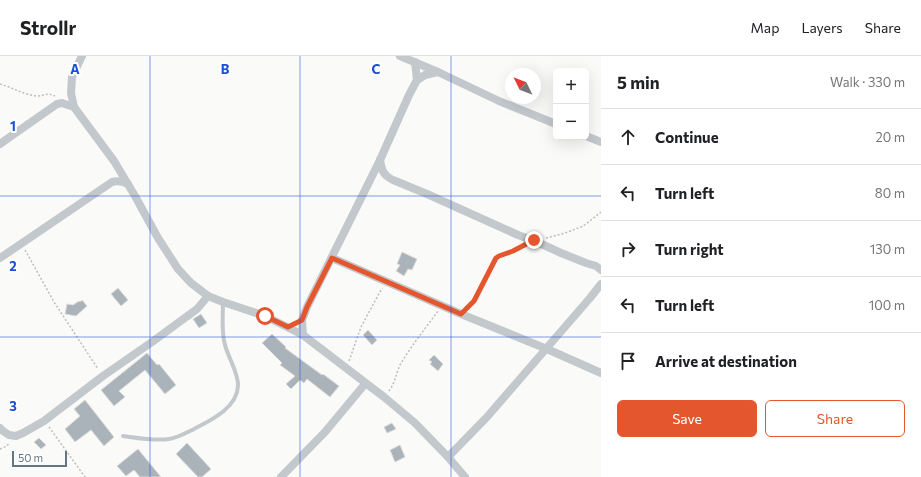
<!DOCTYPE html>
<meta charset="utf-8">
<style>
:root{--surface:#fff;--page:#f6f6f6;--text:#202124;--muted:#757577;--line:#e0e0e0;--accent:#e4572e}
body{margin:0;font-family:Commissioner,sans-serif;background:var(--page);color:var(--text)}
.controls{position:absolute;right:12px;top:12px;display:grid;overflow:hidden;border-radius:6px;box-shadow:0 4px 16px #0002}
.controls button{width:36px;height:36px;display:grid;place-items:center;padding:0;border:0;border-bottom:1px solid var(--line);background:var(--surface);color:var(--text);font:20px sans-serif}
.compass{position:absolute;left:505px;top:12px;width:36px;height:36px;border-radius:50%;background:var(--surface);box-shadow:0 4px 16px #0002;rotate:313deg}
.scale{position:absolute;left:12px;bottom:10px;width:55px;box-sizing:border-box;padding-left:4px;border:2px solid #657683;border-top:0;font-size:11px;line-height:14px;white-space:nowrap;color:#657683;-webkit-text-stroke:3px #fff;paint-order:stroke}
.stop{position:absolute;width:12px;height:12px;margin:-9px;border:3px solid #e4572e;border-radius:50%;background:#fff}
.stop.end{background:#e4572e;border-color:#fff;box-shadow:0 1px 4px #0008}
.list{margin:0;padding:0;list-style:none}
h2{display:flex;justify-content:space-between;align-items:center;height:52px;margin:0;padding:0 16px;font-size:17px}
h2 small{font-size:13px;font-weight:400;color:var(--muted)}
.list li{display:grid;grid-template-columns:26px 1fr auto;gap:12px;align-items:center;box-sizing:border-box;height:56px;padding:0 16px;border-top:1px solid var(--line)}
.list b{display:block;font-size:15px;white-space:nowrap}
.list em{font-size:13px;font-style:normal;color:var(--muted)}
.actions{display:flex;gap:8px;padding:12px 16px}
.actions a{flex:1;padding:9px 0;border:1px solid var(--accent);border-radius:6px;text-align:center;font-size:14px;color:var(--accent)}
.actions .main{background:var(--accent);color:#fff}
.icon{flex:none;width:22px;height:22px;fill:none;stroke:currentColor;stroke-width:2;stroke-linecap:round;stroke-linejoin:round}
.map{position:relative;flex:none;width:601px;height:421px;overflow:hidden}
header{display:flex;align-items:center;gap:24px;box-sizing:border-box;height:56px;padding:0 20px;background:var(--surface);border-bottom:1px solid var(--line)}
header strong{font-size:19px}
nav{display:flex;gap:22px;margin-inline-start:auto;font-size:14px}
main{display:flex}
aside{flex:1;background:var(--surface)}
.map>svg:first-child{display:block}
.building{fill:#aab3b9;stroke:#dcdcda}
.lines{fill:none;stroke-linecap:round;stroke-linejoin:round}
.path{stroke:#bbbfc2;stroke-width:1.5;stroke-dasharray:2 2;stroke-linecap:butt}
.lane{stroke:#c3c8cc;stroke-width:4}
.street{stroke:#c3c8cc;stroke-width:8}
.route{stroke:#e4572e;stroke-width:5}
.grid{fill:none;stroke:#1d4ed8;stroke-width:1;stroke-opacity:0.55}
.grid-label{font-size:13px;text-anchor:middle;font-weight:bold;fill:#1d4ed8;stroke:#fff;stroke-width:4;stroke-linejoin:round;paint-order:stroke}
</style>
<header>
<strong>Strollr</strong>
<nav><a>Map</a><a>Layers</a><a>Share</a></nav>
</header>
<main>
<div class="map">
<svg width="601" height="421" viewBox="0 0 601 421">
<rect width="100%" height="100%" fill="#fafaf8"/>
<g class="building">
<path d="M 402,196 L 417,203 L 412,214 L 408,213 L 404,220 L 396,215 L 400,209 L 397,208 Z"/>
<path d="M 118,232 L 128,244 L 121,250 L 111,238 Z"/>
<path d="M 82,244 L 87,250 L 76,260 L 65,258 L 67,248 L 73,249 L 79,245 L 80,246 Z"/>
<path d="M 201,258 L 207,267 L 199,272 L 193,263 Z"/>
<path d="M 368,274 L 377,284 L 372,289 L 363,279 Z"/>
<path d="M 272,278 L 286,291 L 285,292 L 322,319 L 323,318 L 339,330 L 330,341 L 307,323 L 304,327 L 300,324 L 291,333 L 286,328 L 295,320 L 280,309 L 282,307 L 262,287 Z"/>
<path d="M 147,297 L 157,309 L 159,308 L 176,329 L 165,338 L 145,314 L 119,335 L 125,341 L 114,350 L 101,334 Z"/>
<path d="M 434,299 L 443,308 L 438,315 L 430,308 L 432,306 L 429,304 Z"/>
<path d="M 85,344 L 114,381 L 104,390 L 91,374 L 75,386 L 65,373 L 80,360 L 74,353 Z"/>
<path d="M 392,367 L 396,373 L 387,377 L 384,371 Z"/>
<path d="M 39,382 L 46,389 L 41,393 L 34,386 Z"/>
<path d="M 187,387 L 211,413 L 202,421 L 198,421 L 176,398 Z"/>
<path d="M 400,389 L 405,401 L 395,406 L 390,394 Z"/>
<path d="M 138,393 L 161,421 L 140,421 L 134,414 L 126,420 L 117,410 Z"/>
</g>
<g class="lines">
<g class="path">
<path d="M 0,28 C 3,29 6,30 9,31 C 18,35 27,39 37,40 C 45,40 46,36 55,40"/>
<path d="M 546,182 L 565,177 L 581,171 L 586,168 L 601,156"/>
<path d="M 25,194 L 54,246 L 98,313"/>
<path d="M 467,253 L 477,241 L 496,202 L 499,200 L 513,195 L 525,189"/>
<path d="M 349,305 L 361,271 L 382,232"/>
<path d="M 389,335 C 395,327 396,318 400,309 C 411,290 425,273 438,255"/>
<path d="M 49,371 L 85,421"/>
<path d="M 0,393 L 7,390 L 9,387"/>
</g>
<path class="lane" d="M 123,380 C 138,382 154,385 169,383 C 177,382 186,377 194,373 C 211,364 237,352 238,330 C 239,318 228,301 225,289 C 221,274 223,262 223,247"/>
<g class="street">
<path d="M 82,0 L 72,21 L 71,37 L 74,51 L 114,105 L 135,140 L 158,182 L 178,213 L 191,227 L 208,240 L 223,246 L 265,260 L 303,279 L 384,341 L 415,367 L 448,401 L 465,421"/>
<path d="M 400,0 L 438,16 L 499,45 L 556,68"/>
<path d="M 415,6 L 417,24"/>
<path d="M 586,80 L 601,86"/>
<path d="M 0,88 L 57,48 L 62,47 L 74,51"/>
<path d="M 380,104 C 382,115 383,119 393,124 L 427,138 L 518,179 L 537,186 L 561,197 L 586,207 L 596,210 L 601,214"/>
<path d="M 0,202 L 112,126 C 118,124 122,125 128,128"/>
<path d="M 332,202 L 461,258 L 547,293 L 601,317"/>
<path d="M 303,279 L 302,264 L 307,251 L 380,104 L 409,39 L 417,24 L 425,19 L 438,16"/>
<path d="M 0,372 L 3,375 L 9,379 L 16,380 L 23,377 L 44,365 L 103,320 L 152,286 L 197,253 L 208,240"/>
<path d="M 448,401 L 487,361 L 590,242 L 601,228"/>
<path d="M 281,421 L 325,376 L 365,328"/>
</g>
</g>
<g class="lines">
<path class="route" d="M 265,260 L 288,271 L 302,264 L 307,251 L 332,202 L 461,258 L 474,245 L 496,202 L 499,200 L 513,195 L 534,184"/>
</g>
<path class="grid" d="M 150,0 L 150,421M 300,0 L 300,421M 451,0 L 451,421M 0,140 L 601,140M 0,281 L 601,281"/>
<g class="grid-label">
<text x="75" y="18">A</text>
<text x="225" y="18">B</text>
<text x="376" y="18">C</text>
<text x="13" y="75">1</text>
<text x="13" y="215">2</text>
<text x="13" y="355">3</text>
</g>
</svg>
<div class="controls">
<button>+</button>
<button>−</button>
</div>
<svg class="compass" viewBox="-18 -18 36 36"><path d="M0-13l5 13h-10z" fill="#e53935"/><path d="M0 13l5-13h-10z" fill="#757577"/></svg>
<div class="scale">50 m</div>
<div class="stop" style="left:265px;top:260px"></div>
<div class="stop end" style="left:534px;top:184px"></div>
</div>
<aside>
<h2>5 min<small>Walk · 330 m</small></h2>
<ul class="list">
<li><svg class="icon" aria-label="ahead" viewBox="0 0 24 24"><path d="M12 20V5M6 11l6-6 6 6"/></svg><div><b>Continue</b></div><em>20 m</em></li>
<li><svg class="icon" aria-label="left" viewBox="0 0 24 24"><path d="M17 20v-9H6M10 6l-5 5 5 5"/></svg><div><b>Turn left</b></div><em>80 m</em></li>
<li><svg class="icon" aria-label="right" viewBox="0 0 24 24"><path d="M7 20v-9h11M14 6l5 5-5 5"/></svg><div><b>Turn right</b></div><em>130 m</em></li>
<li><svg class="icon" aria-label="left" viewBox="0 0 24 24"><path d="M17 20v-9H6M10 6l-5 5 5 5"/></svg><div><b>Turn left</b></div><em>100 m</em></li>
<li><svg class="icon" aria-label="arrive" viewBox="0 0 24 24"><path d="M6 21V4h12l-3 4 3 4H6"/></svg><div><b>Arrive at destination</b></div></li>
</ul>
<div class="actions"><a class="main">Save</a><a>Share</a></div>
</aside>
</main>
